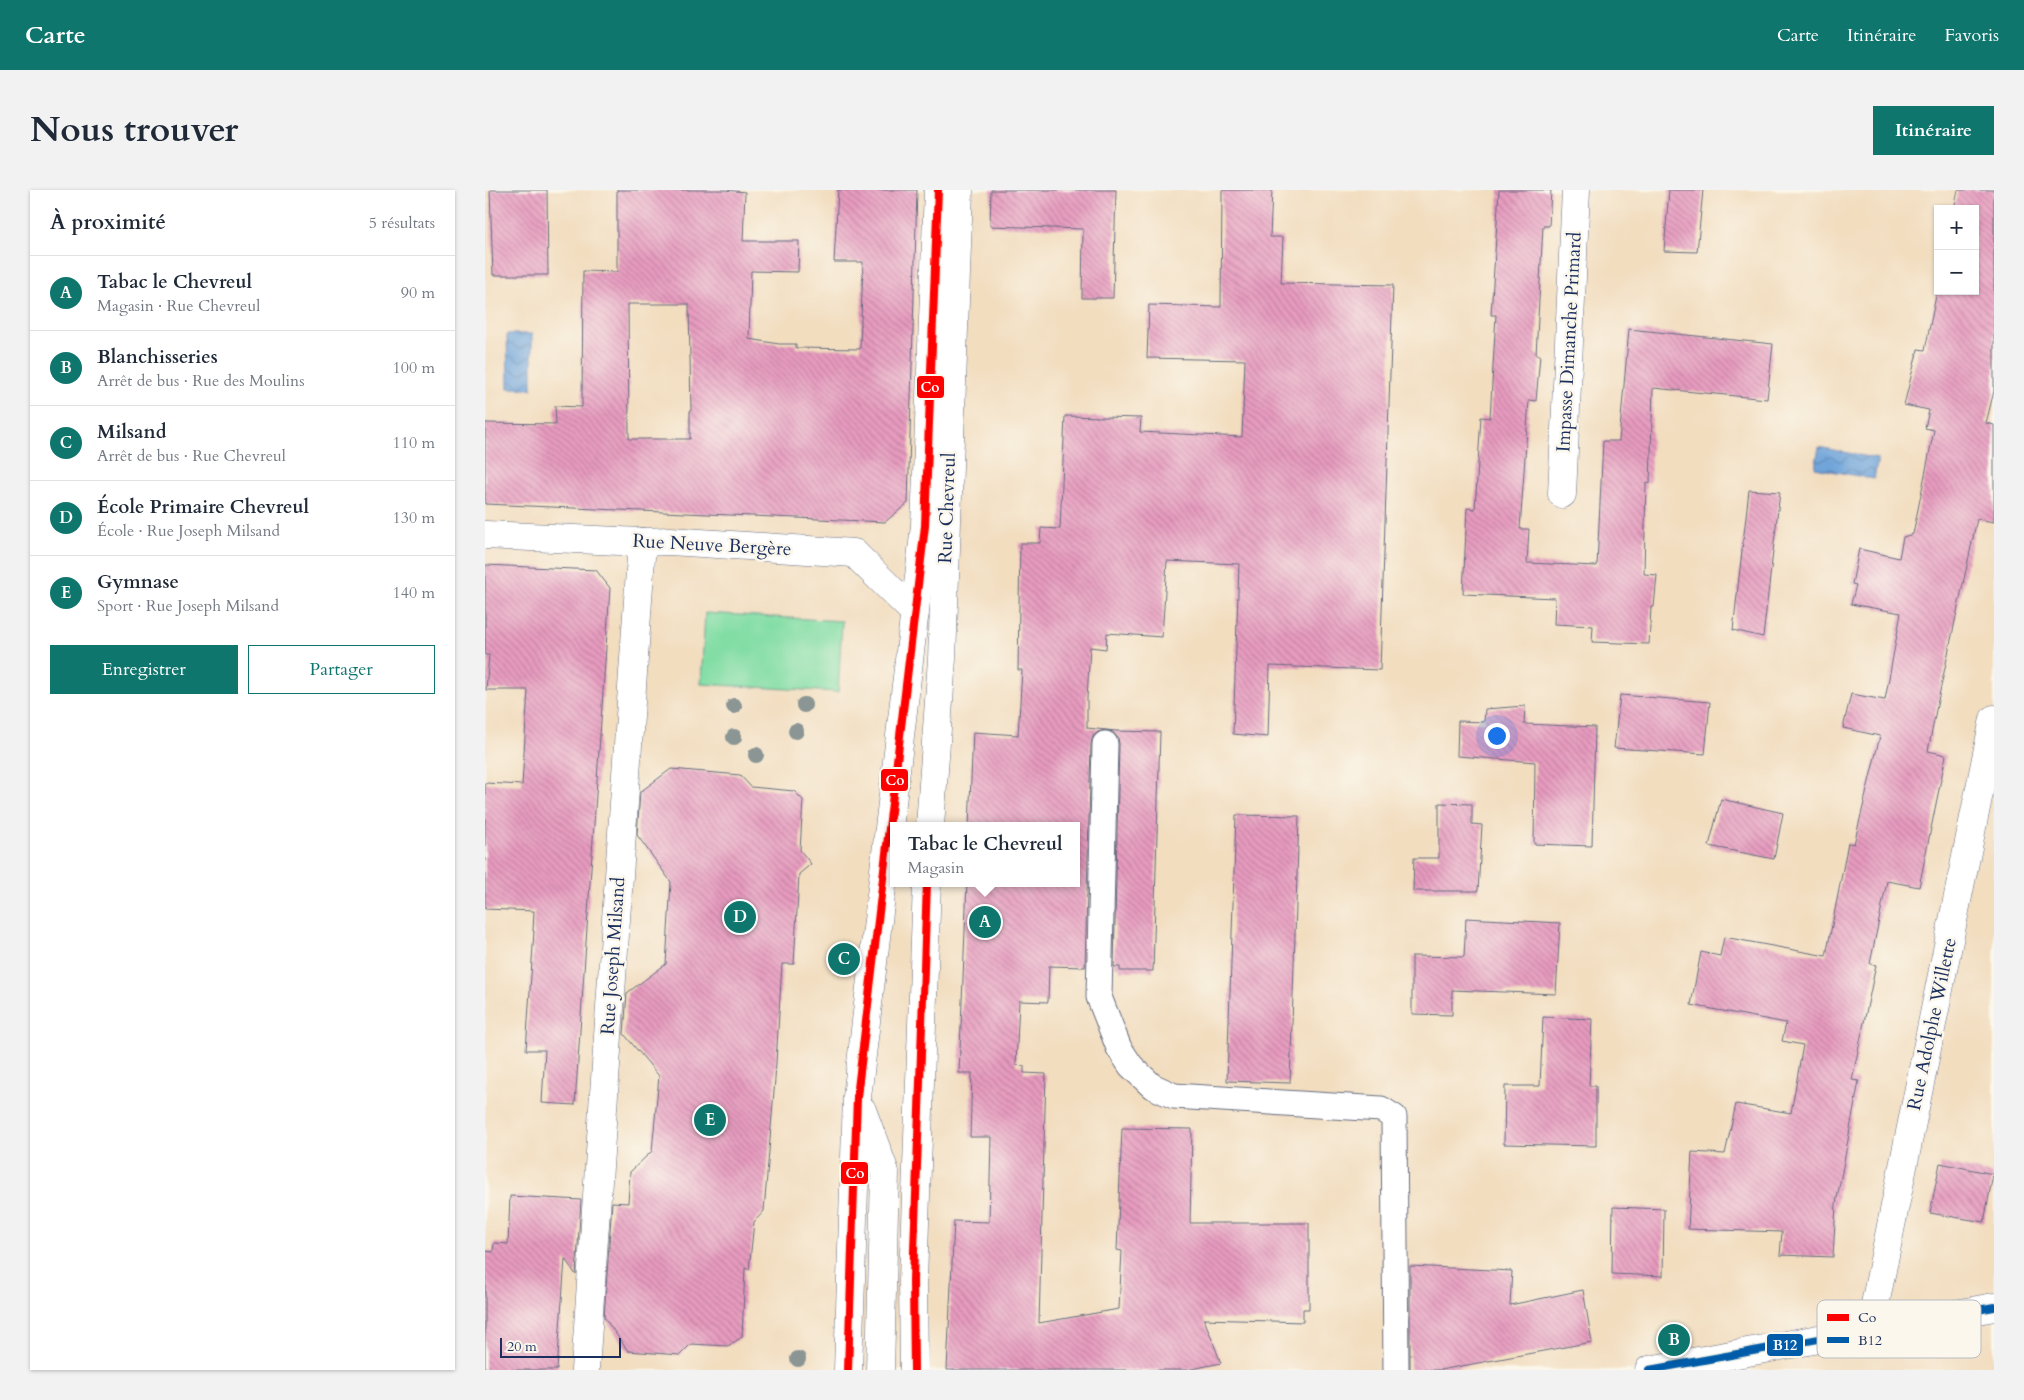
<!DOCTYPE html>
<html lang="fr">
<meta charset="utf-8">
<style>
:root{--surface:#fff;--page:#f2f2f3;--text:#1f2937;--muted:#747a83;--line:#e0e1e3;--accent:#0f766e}
body{margin:0;font-family:Cardo,serif;background:var(--page);color:var(--text)}
.controls{position:absolute;right:15px;top:15px;display:grid;overflow:hidden;border-radius:0px;box-shadow:0 1px 4px #0004}
.controls button{width:45px;height:45px;display:grid;place-items:center;padding:0;border:0;border-bottom:1px solid var(--line);background:var(--surface);color:var(--text);font:25px sans-serif}
.scale{position:absolute;left:15px;bottom:12px;width:121px;box-sizing:border-box;padding-left:5px;border:2px solid #1b2f5e;border-top:0;font-size:14px;line-height:18px;white-space:nowrap;color:#1b2f5e;-webkit-text-stroke:4px #fbf7ec;paint-order:stroke}
.you{position:absolute;left:1011px;top:545px;width:18px;height:18px;margin:-12px;border:4px solid #fff;border-radius:50%;background:#1a73e8;box-shadow:0 0 0 8px #1a73e833}
.badge{display:grid;place-items:center;width:32px;height:32px;border-radius:50%;background:var(--accent);color:#fff;font-size:16px;font-weight:700}
.pin{position:absolute;translate:-50% -50%;border:2px solid #fff;box-shadow:0 1px 5px #0006}
.popup{position:absolute;left:405px;top:632px;width:190px;height:65px;box-sizing:border-box;display:grid;place-content:center;border-radius:0px;background:var(--surface);filter:drop-shadow(0 1px 4px #0005);font-size:16px;white-space:nowrap;color:var(--muted)}
.popup b{font-size:19px;color:var(--text)}
.popup::after{content:'';position:absolute;left:50%;top:100%;margin-left:-10px;border:10px solid transparent;border-top-color:var(--surface)}
.list{margin:0;padding:0;list-style:none}
h2{display:flex;justify-content:space-between;align-items:center;height:65px;margin:0;padding:0 20px;font-size:21px}
h2 small{font-size:16px;font-weight:400;color:var(--muted)}
.list li{display:grid;grid-template-columns:32px 1fr auto;gap:15px;align-items:center;box-sizing:border-box;height:75px;padding:0 20px;border-top:1px solid var(--line)}
.list b{display:block;font-size:19px;white-space:nowrap}
.list p{margin:0;font-size:16px;white-space:nowrap;color:var(--muted)}
.list em{font-size:16px;font-style:normal;color:var(--muted)}
.actions{display:flex;gap:10px;padding:15px 20px}
.actions a{flex:1;padding:11px 0;border:1px solid var(--accent);border-radius:0px;text-align:center;font-size:18px;color:var(--accent)}
.actions .main{background:var(--accent);color:#fff}
.map{position:relative;flex:none;width:1509px;height:1180px;overflow:hidden;border-radius:0px}
header{display:flex;align-items:center;gap:30px;box-sizing:border-box;height:70px;padding:0 25px;background:var(--accent);color:#fff}
header strong{font-size:24px}
nav{display:flex;gap:28px;margin-inline-start:auto;font-size:18px}
.intro{display:flex;align-items:center;justify-content:space-between;box-sizing:border-box;height:120px;padding:0 30px}
h1{margin:0;font-size:35px}
.button{padding:12px 22px;border-radius:0px;background:var(--accent);color:#fff;font-size:18px;font-weight:700}
main{display:flex;gap:30px;padding:0 30px}
aside{flex:1;background:var(--surface);border-radius:0px;box-shadow:0 1px 4px #0004}
.map>svg:first-child{display:block}
.green{fill:#82dda4;stroke:#4e8681}
.water{fill:url(#water-waves);stroke:#44689c}
.building{fill:url(#building-back-hatch);fill-rule:evenodd}
.lines{fill:none;stroke-linecap:round;stroke-linejoin:round}
.lane-casing{stroke:#666c80;stroke-width:27}
.street-casing{stroke:#666c80;stroke-width:29}
.secondary-casing{stroke:#666c80;stroke-width:29}
.primary-casing{stroke:#666c80;stroke-width:29}
.lane{stroke:#fff;stroke-width:25}
.street{stroke:#fff;stroke-width:28}
.secondary{stroke:#fff;stroke-width:28}
.primary{stroke:#fff;stroke-width:28}
.bus-1-casing{stroke:#fbf7ec;stroke-width:11}
.bus-2-casing{stroke:#fbf7ec;stroke-width:11}
.bus-1{stroke:#f00;stroke-width:8}
.bus-2{stroke:#005ca9;stroke-width:8}
.tree{fill:#8a9594}
.labels{text-anchor:middle;dominant-baseline:central;stroke-width:5;stroke-linejoin:round;paint-order:stroke}
.street-label{font-size:19px;fill:#1b2f5e;stroke:#fbf7ec}
.key{fill:#fbf7ec;stroke:#b8bbc1;stroke-width:1}
.key-label{font-size:14px;fill:#1b2f5e}
.line-badge{stroke:#fbf7ec;stroke-width:2}
.badge-label{font-size:14px;text-anchor:middle;font-weight:bold;fill:#fff}
</style>
<header>
<strong>Carte</strong>
<nav><a>Carte</a><a>Itinéraire</a><a>Favoris</a></nav>
</header>
<div class="intro"><h1>Nous trouver</h1><a class="button">Itinéraire</a></div>
<main>
<aside>
<h2>À proximité<small>5 résultats</small></h2>
<ul class="list">
<li><span class="badge">A</span><div><b>Tabac le Chevreul</b><p>Magasin · Rue Chevreul</p></div><em>90 m</em></li>
<li><span class="badge">B</span><div><b>Blanchisseries</b><p>Arrêt de bus · Rue des Moulins</p></div><em>100 m</em></li>
<li><span class="badge">C</span><div><b>Milsand</b><p>Arrêt de bus · Rue Chevreul</p></div><em>110 m</em></li>
<li><span class="badge">D</span><div><b>École Primaire Chevreul</b><p>École · Rue Joseph Milsand</p></div><em>130 m</em></li>
<li><span class="badge">E</span><div><b>Gymnase</b><p>Sport · Rue Joseph Milsand</p></div><em>140 m</em></li>
</ul>
<div class="actions"><a class="main">Enregistrer</a><a>Partager</a></div>
</aside>
<div class="map">
<svg width="1509" height="1180" viewBox="0 0 1509 1180">
<defs>
<pattern id="water-waves" width="16" height="10" patternUnits="userSpaceOnUse" patternTransform="scale(1.25)"><rect width="16" height="10" fill="#6ca2d9"/><path d="M0 5q4-4 8 0t8 0" fill="none" stroke="#5884b3"/></pattern>
<pattern id="building-back-hatch" width="6" height="6" patternUnits="userSpaceOnUse" patternTransform="scale(1.25)"><rect width="6" height="6" fill="#e89bbf"/><path d="M-1 5l2 2M0 0l6 6M5-1l2 2" fill="none" stroke="#bb7f9e"/></pattern>
</defs>
<rect width="100%" height="100%" fill="#fbf7ec"/>
<filter id="ink" filterUnits="userSpaceOnUse"><feTurbulence type="fractalNoise" baseFrequency=".02" numOctaves="2"/><feDisplacementMap in="SourceGraphic" scale="10" xChannelSelector="R" yChannelSelector="G"/><feConvolveMatrix kernelMatrix="1 2 1 2 8 2 1 2 1" color-interpolation-filters="sRGB"/></filter>
<filter id="wash" filterUnits="userSpaceOnUse"><feTurbulence type="fractalNoise" baseFrequency=".0096" numOctaves="4" result="noise"/><feDisplacementMap in="SourceGraphic" scale="20" xChannelSelector="R" yChannelSelector="G"/><feGaussianBlur stdDeviation="1.12" result="paint"/><feColorMatrix in="noise" values="0 0 0 0 0 0 0 0 0 0 0 0 0 0 0 0 0 1.4 0 .05"/><feComposite in="paint" operator="in"/></filter>
<g filter="url(#wash)">
<rect width="100%" height="100%" fill="#f2ddbf"/>
<path class="green" d="M 220,423 L 357,431 L 353,502 L 216,494 Z"/>
<g class="water">
<path d="M 22,144 L 47,144 L 47,199 L 23,198 Z"/>
<path d="M 1334,257 L 1393,269 L 1389,289 L 1330,278 Z"/>
</g>
<g id="blocks">
<g class="building">
<path d="M 5,0 L 62,0 L 63,85 L 8,85 Z"/>
<path d="M 132,0 L 240,0 L 260,2 L 258,51 L 314,51 L 313,82 L 266,81 L 264,149 L 294,154 L 311,154 L 311,158 L 375,159 L 378,72 L 349,72 L 353,0 L 432,0 L 423,313 L 400,332 L 0,314 L 0,233 L 71,234 L 70,216 L 97,217 L 98,81 L 132,82 ZM 143,114 L 204,114 L 206,221 L 205,221 L 205,249 L 144,249 Z"/>
<path d="M 506,0 L 631,0 L 628,108 L 597,108 L 598,39 L 505,36 Z"/>
<path d="M 737,0 L 787,0 L 785,47 L 798,47 L 796,93 L 908,95 L 895,480 L 785,476 L 783,547 L 748,544 L 754,374 L 682,371 L 677,447 L 622,443 L 621,459 L 605,457 L 602,508 L 602,538 L 631,541 L 675,542 L 668,781 L 635,781 L 635,777 L 629,777 L 634,554 L 633,548 L 628,542 L 620,540 L 613,542 L 608,546 L 606,554 L 600,777 L 564,776 L 563,812 L 534,811 L 531,875 L 539,876 L 539,883 L 561,884 L 554,1133 L 634,1119 L 637,1061 L 632,1060 L 637,938 L 707,939 L 705,1033 L 824,1033 L 824,1119 L 818,1119 L 818,1132 L 719,1129 L 736,1173 L 702,1180 L 462,1180 L 469,1031 L 504,1032 L 506,947 L 485,947 L 487,883 L 474,883 L 482,693 L 591,693 L 591,636 L 484,636 L 488,542 L 533,545 L 537,480 L 533,480 L 535,353 L 555,353 L 556,338 L 575,339 L 580,226 L 656,228 L 655,242 L 757,247 L 760,170 L 662,168 L 664,115 L 736,117 Z"/>
<path d="M 1014,0 L 1066,0 L 1064,36 L 1058,36 L 1051,165 L 1055,165 L 1051,211 L 1044,210 L 1035,339 L 1044,339 L 1042,373 L 1112,376 L 1118,251 L 1134,251 L 1144,139 L 1288,154 L 1282,209 L 1168,198 L 1165,293 L 1161,292 L 1159,384 L 1172,385 L 1169,417 L 1166,417 L 1164,454 L 1107,452 L 1108,436 L 1069,434 L 1070,408 L 978,404 L 982,318 L 990,319 L 996,227 L 1005,228 L 1011,125 L 1006,125 Z"/>
<path d="M 1184,0 L 1218,0 L 1212,62 L 1179,61 Z"/>
<path d="M 1473,0 L 1509,0 L 1509,201 L 1501,233 L 1509,235 L 1509,332 L 1492,329 L 1452,515 L 1443,561 L 1461,565 L 1434,697 L 1402,691 L 1385,774 L 1391,775 L 1367,890 L 1374,891 L 1351,1014 L 1348,1067 L 1295,1065 L 1297,1042 L 1203,1039 L 1207,962 L 1240,964 L 1251,914 L 1306,923 L 1318,855 L 1297,851 L 1301,833 L 1206,815 L 1216,762 L 1235,766 L 1239,747 L 1341,766 L 1363,653 L 1369,654 L 1395,546 L 1358,538 L 1366,504 L 1400,510 L 1416,423 L 1366,414 L 1371,395 L 1367,394 L 1374,359 L 1414,368 L 1418,347 L 1428,344 L 1449,240 L 1440,238 L 1444,220 L 1419,215 L 1433,159 L 1440,160 L 1453,96 L 1453,101 L 1490,101 L 1490,19 L 1469,19 Z"/>
<path d="M 1264,300 L 1295,302 L 1278,447 L 1248,440 Z"/>
<path d="M 0,375 L 111,380 L 125,398 L 90,915 L 57,913 L 60,860 L 41,860 L 49,741 L 48,741 L 49,721 L 0,719 L 0,593 L 37,595 L 43,500 L 1,500 L 4,465 L 0,465 Z"/>
<path d="M 1135,505 L 1225,512 L 1220,564 L 1129,558 Z"/>
<path d="M 1040,516 L 1039,534 L 1110,537 L 1107,656 L 1049,654 L 1050,572 L 972,566 L 973,531 L 999,532 L 1000,519 Z"/>
<path d="M 186,579 L 255,585 L 266,597 L 309,601 L 318,610 L 315,660 L 326,674 L 314,684 L 309,774 L 297,774 L 290,889 L 279,1021 L 269,1032 L 264,1080 L 260,1078 L 257,1147 L 243,1156 L 206,1154 L 195,1165 L 143,1161 L 119,1127 L 127,1012 L 143,1013 L 145,982 L 167,961 L 174,886 L 139,844 L 142,803 L 181,774 L 186,692 L 152,645 L 155,602 Z"/>
<path d="M 1236,609 L 1298,623 L 1289,669 L 1224,656 Z"/>
<path d="M 954,613 L 987,614 L 987,634 L 997,635 L 993,701 L 928,701 L 929,668 L 954,668 Z"/>
<path d="M 751,625 L 814,626 L 805,893 L 742,891 Z"/>
<path d="M 981,728 L 1075,733 L 1071,804 L 967,800 L 967,825 L 927,824 L 927,766 L 979,767 Z"/>
<path d="M 1058,827 L 1107,829 L 1104,896 L 1111,896 L 1111,956 L 1019,954 L 1020,896 L 1055,896 Z"/>
<path d="M 1455,973 L 1508,984 L 1499,1032 L 1445,1023 Z"/>
<path d="M 25,1006 L 96,1010 L 91,1085 L 80,1069 L 72,1180 L 0,1180 L 0,1061 L 8,1062 L 9,1053 L 23,1054 Z"/>
<path d="M 1128,1017 L 1179,1019 L 1178,1086 L 1127,1084 Z"/>
<path d="M 925,1076 L 1027,1081 L 1025,1115 L 1098,1100 L 1107,1152 L 955,1180 L 925,1180 Z"/>
</g>
</g>
</g>
<g filter="url(#ink)">
<use href="#blocks" fill-opacity="0" stroke="#666c80" stroke-width="1"/>
<g class="lines">
<defs>
<path id="lane" d="M 620,554 L 614,807 L 634,858 L 646,876 L 667,896 L 689,906 L 896,919 L 909,927 L 911,1180"/>
<g id="street">
<path d="M 1077,304 L 1091,0"/>
<path d="M 0,345 L 157,352 L 185,351 L 369,363 L 430,423"/>
<path d="M 1385,1139 L 1509,529"/>
<path d="M 100,1180 L 157,352"/>
</g>
<path id="secondary" d="M 1164,1180 L 1509,1117"/>
<g id="primary">
<path d="M 445,636 L 457,469 L 474,0"/>
<path d="M 377,920 L 400,982 L 395,1180"/>
<path d="M 363,1180 L 372,907 L 440,336 L 453,0"/>
<path d="M 429,1180 L 428,1090 L 442,693"/>
</g>
</defs>
<use href="#lane" class="lane-casing"/>
<use href="#street" class="street-casing"/>
<use href="#secondary" class="secondary-casing"/>
<use href="#primary" class="primary-casing"/>
<use href="#lane" class="lane"/>
<use href="#street" class="street"/>
<use href="#secondary" class="secondary"/>
<use href="#primary" class="primary"/>
<defs>
<g id="bus-1">
<path d="M 363,1180 L 372,907 L 440,336 L 453,0"/>
<path d="M 429,1180 L 428,1090 L 442,693"/>
</g>
<path id="bus-2" d="M 1164,1180 L 1509,1117"/>
</defs>
<use href="#bus-1" class="bus-1-casing"/>
<use href="#bus-2" class="bus-2-casing"/>
<use href="#bus-1" class="bus-1"/>
<use href="#bus-2" class="bus-2"/>
</g>
<g class="tree">
<circle cx="319" cy="515" r="8"/>
<circle cx="249" cy="516" r="8"/>
<circle cx="311" cy="541" r="8"/>
<circle cx="249" cy="547" r="8"/>
<circle cx="271" cy="565" r="8"/>
<circle cx="313" cy="1169" r="8"/>
</g>
</g>
<g class="labels">
<g class="street-label">
<text transform="translate(1084 152) rotate(-87)">Impasse Dimanche Primard</text>
<text transform="translate(462 318) rotate(-88)">Rue Chevreul</text>
<text transform="translate(227 355) rotate(3)">Rue Neuve Bergère</text>
<text transform="translate(128 766) rotate(-86)">Rue Joseph Milsand</text>
<text transform="translate(1447 834) rotate(-78)">Rue Adolphe Willette</text>
</g>
</g>
<rect x="1332" y="1110" width="164" height="58" rx="8" class="key"/>
<rect x="1342" y="1124" width="22" height="7" fill="#f00"/>
<rect x="1342" y="1147" width="22" height="6" fill="#005ca9"/>
<g class="key-label">
<text x="1373" y="1132">Co</text>
<text x="1373" y="1155">B12</text>
</g>
<g class="line-badge">
<rect x="431" y="185" width="29" height="24" rx="5" fill="#f00"/>
<rect x="395" y="578" width="29" height="24" rx="5" fill="#f00"/>
<rect x="355" y="971" width="29" height="24" rx="5" fill="#f00"/>
<rect x="1281" y="1143" width="38" height="24" rx="5" fill="#005ca9"/>
</g>
<g class="badge-label">
<text x="445" y="202">Co</text>
<text x="410" y="595">Co</text>
<text x="370" y="988">Co</text>
<text x="1300" y="1160">B12</text>
</g>
</svg>
<div class="controls">
<button>+</button>
<button>−</button>
</div>
<div class="scale">20 m</div>
<div class="you"></div>
<div class="pin badge" style="left:500px;top:732px">A</div>
<div class="popup"><b>Tabac le Chevreul</b>Magasin</div>
<div class="pin badge" style="left:1189px;top:1150px">B</div>
<div class="pin badge" style="left:359px;top:769px">C</div>
<div class="pin badge" style="left:255px;top:727px">D</div>
<div class="pin badge" style="left:225px;top:930px">E</div>
</div>
</main>
